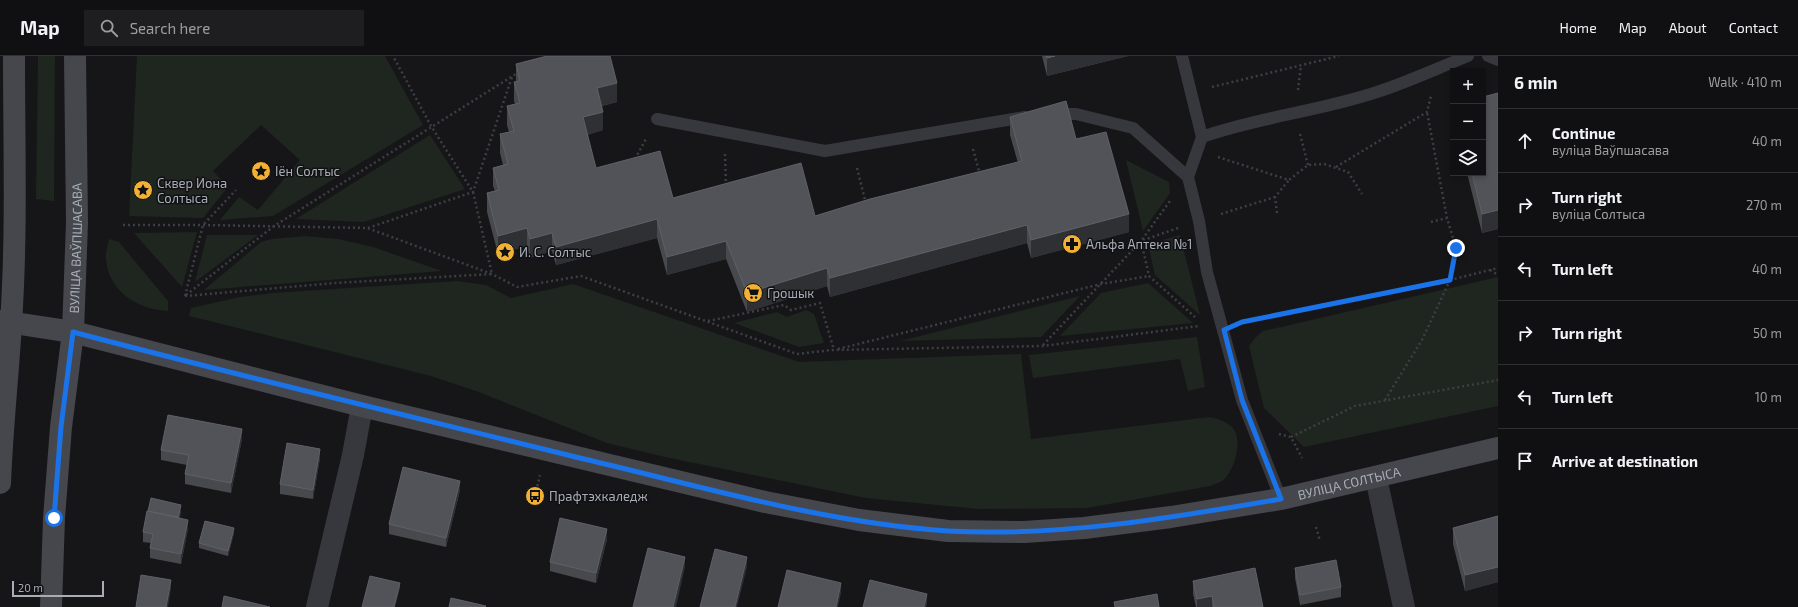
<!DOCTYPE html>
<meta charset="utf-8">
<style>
:root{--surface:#101012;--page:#1e1e20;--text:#f1f3f6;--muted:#9c9d9f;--line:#303032}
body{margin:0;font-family:"Exo 2",sans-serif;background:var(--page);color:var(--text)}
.controls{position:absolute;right:12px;top:12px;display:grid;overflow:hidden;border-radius:0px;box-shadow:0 2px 6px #0003}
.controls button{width:36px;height:36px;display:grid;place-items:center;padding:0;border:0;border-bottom:1px solid var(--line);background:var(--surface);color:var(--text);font:20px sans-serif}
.scale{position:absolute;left:12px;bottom:10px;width:92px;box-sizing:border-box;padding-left:4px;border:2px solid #a8adb8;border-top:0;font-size:11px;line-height:14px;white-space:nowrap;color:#a8adb8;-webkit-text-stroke:3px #111113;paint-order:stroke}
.stop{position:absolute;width:12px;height:12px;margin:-9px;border:3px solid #1a73e8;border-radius:50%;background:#fff}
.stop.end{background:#1a73e8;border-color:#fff;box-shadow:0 1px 4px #0008}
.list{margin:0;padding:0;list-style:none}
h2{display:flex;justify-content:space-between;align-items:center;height:52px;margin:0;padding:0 16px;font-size:17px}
h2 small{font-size:13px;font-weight:400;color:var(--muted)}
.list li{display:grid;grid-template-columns:26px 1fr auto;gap:12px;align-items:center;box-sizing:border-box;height:64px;padding:0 16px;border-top:1px solid var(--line)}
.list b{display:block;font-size:15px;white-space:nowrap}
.list p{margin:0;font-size:13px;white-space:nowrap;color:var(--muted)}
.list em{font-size:13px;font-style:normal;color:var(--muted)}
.icon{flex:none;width:22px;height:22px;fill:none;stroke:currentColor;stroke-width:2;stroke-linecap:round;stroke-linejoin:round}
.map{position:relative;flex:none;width:1498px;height:551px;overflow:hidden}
header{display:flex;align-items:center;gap:24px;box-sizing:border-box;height:56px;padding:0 20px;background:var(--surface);border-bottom:1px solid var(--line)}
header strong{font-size:19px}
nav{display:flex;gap:22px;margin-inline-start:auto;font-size:14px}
.search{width:280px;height:36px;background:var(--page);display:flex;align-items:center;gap:10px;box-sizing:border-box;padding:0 14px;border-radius:0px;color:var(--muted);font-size:15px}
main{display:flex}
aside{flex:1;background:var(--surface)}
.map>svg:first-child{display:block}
.green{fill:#1e261f}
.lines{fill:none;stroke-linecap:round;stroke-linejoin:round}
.path{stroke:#3d3f44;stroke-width:2.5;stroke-dasharray:2 3;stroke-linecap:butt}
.lane{stroke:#37383d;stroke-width:12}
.street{stroke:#37383d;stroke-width:22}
.secondary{stroke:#45474d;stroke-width:22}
.wall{fill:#47494d}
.shaded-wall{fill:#2f3033}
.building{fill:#525359;stroke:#5f6168}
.route{stroke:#1a73e8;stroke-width:5}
.labels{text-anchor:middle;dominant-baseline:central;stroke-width:3;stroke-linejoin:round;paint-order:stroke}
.poi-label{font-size:13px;fill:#a8adb8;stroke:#111113;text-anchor:start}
.street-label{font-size:13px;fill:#a8adb8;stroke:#111113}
</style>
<header>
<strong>Map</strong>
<div class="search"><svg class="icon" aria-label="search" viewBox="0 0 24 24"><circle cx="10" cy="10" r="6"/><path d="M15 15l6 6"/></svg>Search here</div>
<nav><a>Home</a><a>Map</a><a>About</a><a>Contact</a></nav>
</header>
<main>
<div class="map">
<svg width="1498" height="551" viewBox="0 0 1498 551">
<rect width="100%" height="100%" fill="#161618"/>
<g class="green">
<path d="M 38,0 L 55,0 L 54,145 L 36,143 Z"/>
<path d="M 137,0 L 385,0 L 423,69 L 273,160 L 220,164 L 239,141 L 258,154 L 300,104 L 261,69 L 213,115 L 228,131 L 203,162 L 129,160 Z"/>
<path d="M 430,79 L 465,133 L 364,166 L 296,163 Z"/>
<path d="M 1126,104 L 1169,126 L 1170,137 L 1143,175 Z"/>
<path d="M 197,176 L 182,231 L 134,177 Z"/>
<path d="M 207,179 L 258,179 L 195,226 Z"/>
<path d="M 1180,179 L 1200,259 L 1155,219 L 1148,188 Z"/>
<path d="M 304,180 L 338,183 L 373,191 L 442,215 L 204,234 L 261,186 L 272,183 Z"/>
<path d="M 109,183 L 119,186 L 168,245 L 168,255 C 139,254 109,236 106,204 C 105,198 108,189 109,183 Z"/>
<path d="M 1498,221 L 1498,350 L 1304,391 L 1264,352 L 1249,290 L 1255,282 L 1263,275 Z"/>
<path d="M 456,225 L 486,229 L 511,242 L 573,228 L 799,306 L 1021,298 L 1031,383 L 1210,361 C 1218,363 1226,365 1232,371 C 1244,383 1234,417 1222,425 C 1219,427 1214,428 1210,430 L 1087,452 L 978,453 L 866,442 L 665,401 L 607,387 L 476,335 L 431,320 L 189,260 L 191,252 L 240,241 L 273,237 Z"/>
<path d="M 1148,227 L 1193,267 L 1060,280 L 1101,237 Z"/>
<path d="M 1080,240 L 1041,281 L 900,285 Z"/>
<path d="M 806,254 L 814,258 L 824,287 L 799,291 L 734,267 L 777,256 L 787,261 Z"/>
<path d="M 1197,281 L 1205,331 L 1188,335 L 1180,303 L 1033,322 L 1029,299 Z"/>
</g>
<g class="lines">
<g class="path">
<path d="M 1212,31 L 1339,0"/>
<path d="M 1298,34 L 1301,9"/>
<path d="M 1300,78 L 1308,109"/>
<path d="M 973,93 L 980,119"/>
<path d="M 725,98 L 726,129"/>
<path d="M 1218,101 L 1289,124 L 1308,109 L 1324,108 L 1348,116 L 1362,138"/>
<path d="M 635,103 L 646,83"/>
<path d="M 1336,111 L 1427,56 L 1431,40"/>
<path d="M 857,112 L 866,148"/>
<path d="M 1277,157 L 1275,141 L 1289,124"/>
<path d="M 1221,158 L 1275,141"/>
<path d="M 1431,166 L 1447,162"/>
<path d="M 123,169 L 203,169 L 367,172 L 492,218 L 517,231 L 581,220 L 797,298 L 832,294 L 1043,290 L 1199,270"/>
<path d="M 368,172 L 473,136 L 512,21"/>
<path d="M 1178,172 L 1141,185 L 1149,220 L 1195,261"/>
<path d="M 1490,214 L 1498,219"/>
<path d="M 186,239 L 274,170 L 519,16"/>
<path d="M 185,240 L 335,227 L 492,218 L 473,136 L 431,70 L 393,0"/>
<path d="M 185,240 L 203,169 L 236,134"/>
<path d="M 708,265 L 784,249 L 791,254 L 820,247 L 834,294"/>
<path d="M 1244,266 L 1450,224 L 1498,212"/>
<path d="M 1043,289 L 1141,185 L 1170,145"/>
<path d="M 838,293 L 1101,228 L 1149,220"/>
<path d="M 1385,344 L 1422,284 L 1450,224 L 1456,192 L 1447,162 L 1427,56"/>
<path d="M 1279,378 L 1291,381 L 1302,402"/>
<path d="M 1291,381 L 1355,350 L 1498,324"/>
<path d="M 535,440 L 540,419"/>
<path d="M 1316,471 L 1320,485"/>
</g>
<g class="lane">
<path d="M 1182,0 L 1202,81"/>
<path d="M 1488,0 L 1498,4"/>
<path d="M 1054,58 L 1076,58 L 1133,72 L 1188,121"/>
<path d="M 657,63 L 825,95 L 1025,61"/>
<path d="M 1281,443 L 1242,344 L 1207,216 L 1199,165 L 1188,121 L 1202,81 C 1259,61 1320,55 1377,36 C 1408,26 1438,12 1468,0"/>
</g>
<g class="street">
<path d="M 1376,422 L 1404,551"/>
<path d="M 317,551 L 353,399 L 362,350"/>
</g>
<g class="secondary">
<path id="s1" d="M 0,265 L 73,276 L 362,350 L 765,446 L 859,464 L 948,475 L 1024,476 L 1084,472 L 1171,461 L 1281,443 L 1498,392"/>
<path d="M 0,427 C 2,373 8,320 11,267 C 17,178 14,89 14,0"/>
<path id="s2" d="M 51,551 L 54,462 L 61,371 L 73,276 L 77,167 L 75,0"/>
</g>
</g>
<g class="wall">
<path d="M 1042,0 L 1128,0 L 1047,20 Z"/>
<path d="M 516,8 L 617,46 L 602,50 L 603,74 L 587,79 L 596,112 L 673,142 L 815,160 L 1018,107 L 1010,79 L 1010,61 L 1076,83 L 1129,176 L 1031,202 L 1027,187 L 830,241 L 827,230 L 747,256 L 726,203 L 667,219 L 657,182 L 556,209 L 552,195 L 530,202 L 527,190 L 498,198 L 487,156 L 487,137 L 495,135 L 493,130 L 493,112 L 503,109 L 500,97 L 500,78 L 509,76 L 507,69 L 507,50 L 515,48 L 514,45 L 514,26 L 516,26 Z"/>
<path d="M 1498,37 L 1498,173 L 1482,177 L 1467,117 L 1483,117 L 1483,41 Z"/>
<path d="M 242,383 L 231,437 L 185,428 L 185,418 L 187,409 L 161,404 L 161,394 Z"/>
<path d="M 320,402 L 313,443 L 280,438 L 280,428 Z"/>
<path d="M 460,434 L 446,491 L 389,478 L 389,468 Z"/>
<path d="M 181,454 L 180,462 L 188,473 L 181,508 L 150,502 L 150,492 L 151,487 L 143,486 L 143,476 Z"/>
<path d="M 1498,460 L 1498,526 L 1465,535 L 1453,488 L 1453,472 Z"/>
<path d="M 234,477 L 228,500 L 199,492 L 199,487 Z"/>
<path d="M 607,483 L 596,527 L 550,515 L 550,506 Z"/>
<path d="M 1295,512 L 1341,531 L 1341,541 L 1300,549 L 1295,522 Z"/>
<path d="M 1193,525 L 1263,551 L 1196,551 L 1193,538 Z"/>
</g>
<g class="shaded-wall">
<path d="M 1055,0 L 1128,0 L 1047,20 L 1047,2 Z"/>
<path d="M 617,27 L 617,46 L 597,51 L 597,32 Z"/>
<path d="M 603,56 L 603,74 L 583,80 L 583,61 Z"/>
<path d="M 1498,154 L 1498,173 L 1482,177 L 1482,158 Z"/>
<path d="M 1129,158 L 1129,176 L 1031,202 L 1031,184 Z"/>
<path d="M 657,163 L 657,182 L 556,209 L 556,191 Z"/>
<path d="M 1027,169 L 1027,187 L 830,241 L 830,222 Z"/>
<path d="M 527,172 L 527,190 L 498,198 L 498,180 Z"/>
<path d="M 552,177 L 552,195 L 530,202 L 530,183 Z"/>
<path d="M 726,185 L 726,203 L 667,219 L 667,201 Z"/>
<path d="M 827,212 L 827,230 L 747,256 L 747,237 Z"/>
<path d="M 242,373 L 242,383 L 231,437 L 231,427 Z"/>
<path d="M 320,393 L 320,402 L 313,443 L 313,434 Z"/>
<path d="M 460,425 L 460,434 L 446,491 L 446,482 Z"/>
<path d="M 181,449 L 181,454 L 178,471 L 178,466 Z"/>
<path d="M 188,464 L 188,473 L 181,508 L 181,498 Z"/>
<path d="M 234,472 L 234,477 L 228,500 L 228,495 Z"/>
<path d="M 607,473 L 607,483 L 596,527 L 596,517 Z"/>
<path d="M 685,501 L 685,511 L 676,551 L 673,551 Z"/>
<path d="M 747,501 L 747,511 L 737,551 L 735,551 Z"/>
<path d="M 1498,511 L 1498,526 L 1465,535 L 1465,519 Z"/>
<path d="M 171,524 L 171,533 L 168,551 L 166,551 Z"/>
<path d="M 400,527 L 400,532 L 395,551 L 394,551 Z"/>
<path d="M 841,527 L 841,537 L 838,551 L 836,551 Z"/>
<path d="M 927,538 L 927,548 L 926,551 L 924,551 Z"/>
<path d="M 1212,540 L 1212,551 L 1197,551 L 1197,543 Z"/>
</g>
<g class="building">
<path d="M 547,0 L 610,0 L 617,27 L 597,32 L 603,56 L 583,61 L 596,112 L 660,95 L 673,142 L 801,107 L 815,160 L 870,143 L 1022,105 L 1010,61 L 1066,45 L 1076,83 L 1106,76 L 1129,158 L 1031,184 L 1027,169 L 830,222 L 827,212 L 747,237 L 726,185 L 667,201 L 657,163 L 556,191 L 552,177 L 530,183 L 527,172 L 498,180 L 487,137 L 499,134 L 493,112 L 508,108 L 500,78 L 514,75 L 507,50 L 520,47 L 514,26 L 520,25 L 516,8 Z"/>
<path d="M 1046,0 L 1055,0 L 1047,2 Z"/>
<path d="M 1498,37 L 1498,154 L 1482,158 L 1472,117 L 1483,117 L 1483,51 L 1484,51 L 1483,46 L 1483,41 Z"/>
<path d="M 168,359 L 242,373 L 231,427 L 185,418 L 189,399 L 161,394 Z"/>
<path d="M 287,387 L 320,393 L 313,434 L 280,428 Z"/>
<path d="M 403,411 L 460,425 L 446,482 L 389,468 Z"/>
<path d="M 151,442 L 181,449 L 178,461 L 148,455 Z"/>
<path d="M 147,455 L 188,464 L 181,498 L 150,492 L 153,478 L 143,476 Z"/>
<path d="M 1498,460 L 1498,511 L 1465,519 L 1453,472 Z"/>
<path d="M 560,462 L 607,473 L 596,517 L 550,506 Z"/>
<path d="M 205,465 L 234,472 L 228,495 L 199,487 Z"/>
<path d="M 648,492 L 685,501 L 673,551 L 633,551 Z"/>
<path d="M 715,493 L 747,501 L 735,551 L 700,551 Z"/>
<path d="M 1336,504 L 1341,531 L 1300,539 L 1295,512 Z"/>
<path d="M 1255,512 L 1263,551 L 1214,551 L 1212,540 L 1197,543 L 1193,525 Z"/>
<path d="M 787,514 L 841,527 L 836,551 L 778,551 Z"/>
<path d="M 141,519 L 171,524 L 166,551 L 136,551 Z"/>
<path d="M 370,520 L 400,527 L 394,551 L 362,551 Z"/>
<path d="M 870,524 L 927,538 L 924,551 L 863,551 Z"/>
<path d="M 1157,538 L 1159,551 L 1115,551 L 1114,546 Z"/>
<path d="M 224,540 L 270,551 L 222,551 Z"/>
<path d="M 451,542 L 486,550 L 485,551 L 449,551 Z"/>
</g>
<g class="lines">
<path class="route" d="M 54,462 L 61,371 L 73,276 C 243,321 414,361 584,403 C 704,431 825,467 948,475 C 1060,481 1171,462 1281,443 L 1242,344 L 1224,274 L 1242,266 L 1450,224 L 1456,192"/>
</g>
<defs>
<symbol id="sight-disc" viewBox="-11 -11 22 22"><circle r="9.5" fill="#f2b134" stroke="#111113"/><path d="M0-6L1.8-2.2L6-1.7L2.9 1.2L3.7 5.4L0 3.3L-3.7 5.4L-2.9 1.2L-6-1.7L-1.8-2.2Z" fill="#111"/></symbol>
<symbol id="pharmacy-disc" viewBox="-11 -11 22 22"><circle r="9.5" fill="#f2b134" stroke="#111113"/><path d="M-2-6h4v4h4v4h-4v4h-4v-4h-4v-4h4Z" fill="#111"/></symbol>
<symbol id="supermarket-disc" viewBox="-11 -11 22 22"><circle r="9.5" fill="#f2b134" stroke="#111113"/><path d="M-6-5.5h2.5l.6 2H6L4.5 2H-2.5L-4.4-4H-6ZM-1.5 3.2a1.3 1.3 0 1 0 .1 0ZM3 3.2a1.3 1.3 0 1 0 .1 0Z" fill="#111"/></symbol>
<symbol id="bus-disc" viewBox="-11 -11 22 22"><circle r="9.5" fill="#f2b134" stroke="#111113"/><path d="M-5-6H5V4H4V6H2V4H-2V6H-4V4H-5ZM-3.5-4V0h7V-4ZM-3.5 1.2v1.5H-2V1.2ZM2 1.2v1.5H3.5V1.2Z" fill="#111"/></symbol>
</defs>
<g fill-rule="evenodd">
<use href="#sight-disc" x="250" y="104" width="22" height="22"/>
<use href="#sight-disc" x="132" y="123" width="22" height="22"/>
<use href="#pharmacy-disc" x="1061" y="177" width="22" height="22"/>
<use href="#sight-disc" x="494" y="185" width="22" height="22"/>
<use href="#supermarket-disc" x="742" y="226" width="22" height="22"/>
<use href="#bus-disc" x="524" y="429" width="22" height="22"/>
</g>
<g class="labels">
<g class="poi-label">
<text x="275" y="115">Іён Солтыс</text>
<text x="157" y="127">Сквер Иона<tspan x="157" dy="15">Солтыса</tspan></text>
<text x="1086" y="188">Альфа Аптека №1</text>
<text x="519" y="196">И. С. Солтыс</text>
<text x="767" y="237">Грошык</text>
<text x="549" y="440">Прафтэхкаледж</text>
</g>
<g class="street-label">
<text stroke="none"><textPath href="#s2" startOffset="360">ВУЛІЦА ВАЎПШАСАВА</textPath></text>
<text stroke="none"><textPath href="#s1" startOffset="1377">ВУЛІЦА СОЛТЫСА</textPath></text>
</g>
</g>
</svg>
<div class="controls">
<button>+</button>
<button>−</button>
<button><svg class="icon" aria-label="layers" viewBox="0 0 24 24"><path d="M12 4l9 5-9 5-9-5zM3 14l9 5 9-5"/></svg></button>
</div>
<div class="scale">20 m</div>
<div class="stop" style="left:54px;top:462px"></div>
<div class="stop end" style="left:1456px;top:192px"></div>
</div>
<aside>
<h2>6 min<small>Walk · 410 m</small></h2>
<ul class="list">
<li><svg class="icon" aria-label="ahead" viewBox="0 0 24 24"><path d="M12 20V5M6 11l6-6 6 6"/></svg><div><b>Continue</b><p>вуліца Ваўпшасава</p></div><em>40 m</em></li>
<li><svg class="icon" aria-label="right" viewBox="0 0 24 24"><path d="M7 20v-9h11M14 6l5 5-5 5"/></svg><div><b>Turn right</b><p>вуліца Солтыса</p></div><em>270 m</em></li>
<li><svg class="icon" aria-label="left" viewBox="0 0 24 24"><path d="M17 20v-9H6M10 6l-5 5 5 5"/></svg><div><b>Turn left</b></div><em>40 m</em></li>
<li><svg class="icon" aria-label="right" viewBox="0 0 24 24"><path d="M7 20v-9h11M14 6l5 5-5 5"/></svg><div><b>Turn right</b></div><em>50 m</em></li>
<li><svg class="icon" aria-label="left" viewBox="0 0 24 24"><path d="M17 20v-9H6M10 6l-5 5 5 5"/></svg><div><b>Turn left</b></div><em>10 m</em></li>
<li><svg class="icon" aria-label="arrive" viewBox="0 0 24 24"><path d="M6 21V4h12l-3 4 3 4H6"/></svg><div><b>Arrive at destination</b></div></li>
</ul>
</aside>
</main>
